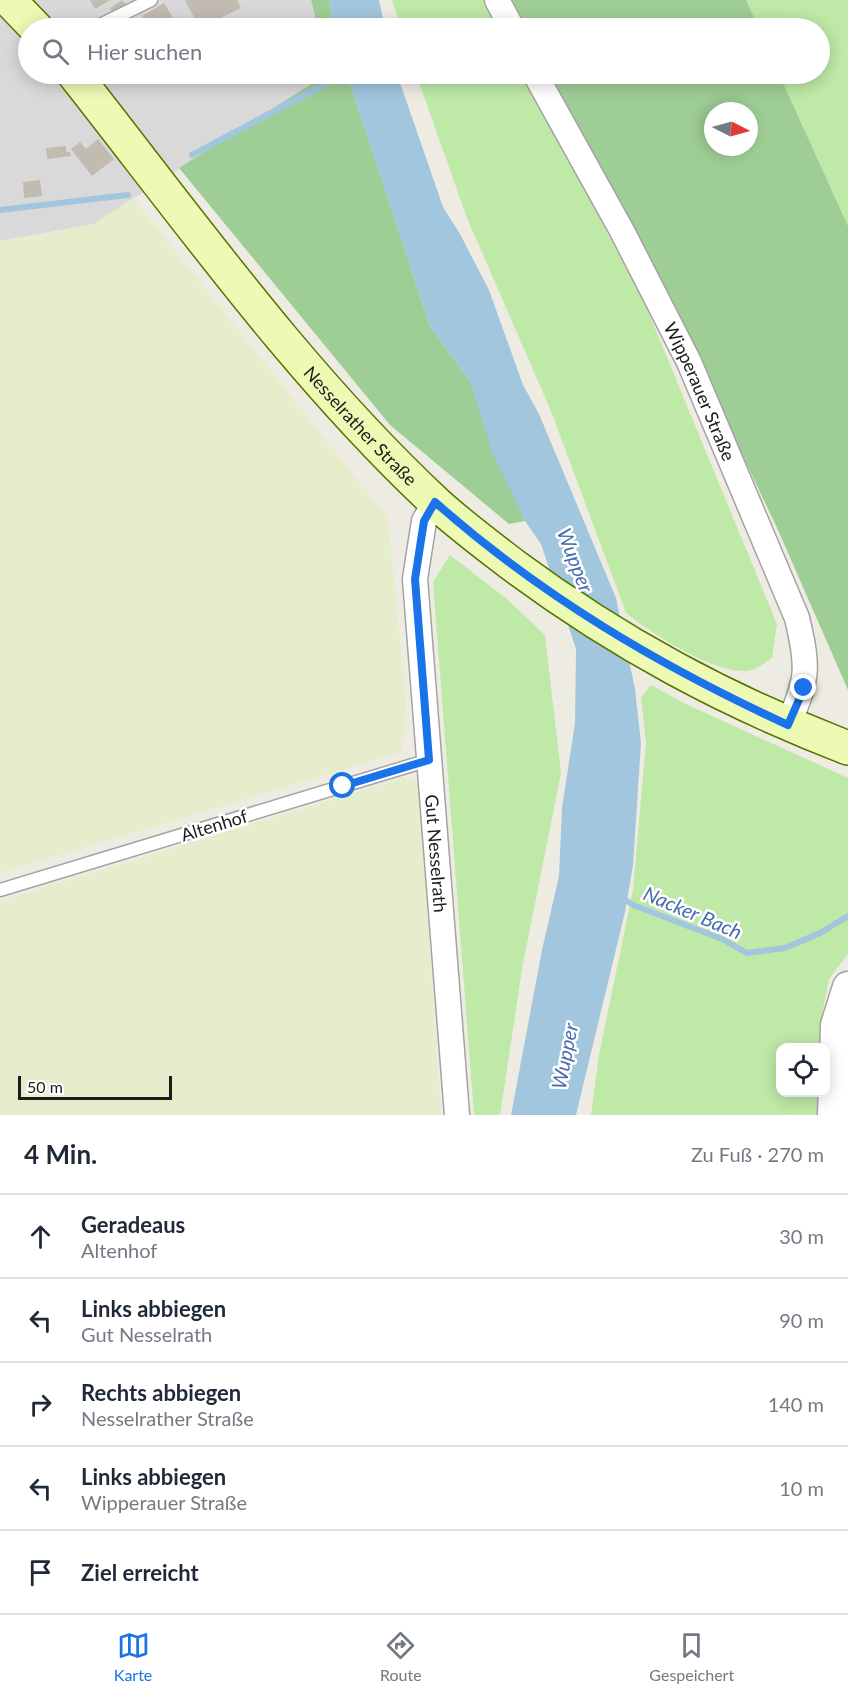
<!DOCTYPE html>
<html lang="de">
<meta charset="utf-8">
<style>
:root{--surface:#fff;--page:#f2f2f3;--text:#1f2937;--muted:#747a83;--line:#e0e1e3;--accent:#1a73e8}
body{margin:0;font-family:Lato,sans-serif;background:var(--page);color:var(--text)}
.controls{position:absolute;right:18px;bottom:18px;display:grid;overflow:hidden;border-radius:12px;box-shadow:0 3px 15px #0003}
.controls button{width:54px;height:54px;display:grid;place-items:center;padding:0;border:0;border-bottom:2px solid var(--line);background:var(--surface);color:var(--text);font:30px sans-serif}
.compass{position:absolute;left:704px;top:102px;width:54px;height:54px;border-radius:50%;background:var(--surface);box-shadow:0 3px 15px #0003;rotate:96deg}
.scale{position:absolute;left:18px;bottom:15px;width:154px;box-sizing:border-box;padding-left:6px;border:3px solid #1c1c1c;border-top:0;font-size:16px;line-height:21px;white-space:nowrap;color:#1c1c1c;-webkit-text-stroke:4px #fff;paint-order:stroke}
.stop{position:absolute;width:18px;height:18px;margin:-14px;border:4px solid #1a73e8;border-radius:50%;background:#fff}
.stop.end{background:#1a73e8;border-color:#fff;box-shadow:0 2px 6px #0008}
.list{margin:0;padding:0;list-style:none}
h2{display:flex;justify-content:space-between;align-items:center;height:78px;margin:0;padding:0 24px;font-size:26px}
h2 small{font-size:20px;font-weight:400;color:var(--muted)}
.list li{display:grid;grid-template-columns:39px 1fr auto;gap:18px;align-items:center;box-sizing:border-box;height:84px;padding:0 24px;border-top:2px solid var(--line)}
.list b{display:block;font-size:22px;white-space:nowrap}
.list p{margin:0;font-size:20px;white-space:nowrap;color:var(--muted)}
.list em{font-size:20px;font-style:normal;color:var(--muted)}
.icon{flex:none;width:33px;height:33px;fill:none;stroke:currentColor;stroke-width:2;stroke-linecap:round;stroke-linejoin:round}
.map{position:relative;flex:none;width:848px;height:1115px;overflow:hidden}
.search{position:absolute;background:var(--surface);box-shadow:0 3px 15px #0003;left:18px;right:18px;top:18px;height:66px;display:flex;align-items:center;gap:15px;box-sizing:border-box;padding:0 21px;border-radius:33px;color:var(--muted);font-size:22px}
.sheet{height:498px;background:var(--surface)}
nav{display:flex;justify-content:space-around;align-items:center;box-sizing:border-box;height:84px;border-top:2px solid var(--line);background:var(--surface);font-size:16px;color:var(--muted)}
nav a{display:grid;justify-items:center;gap:3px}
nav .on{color:var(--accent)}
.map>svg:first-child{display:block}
.residential{fill:#dad9d9}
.farmland{fill:#e6edcc}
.grass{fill:#bee9a6}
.forest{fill:#9ece96;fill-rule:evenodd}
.water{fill:#a1c6dd}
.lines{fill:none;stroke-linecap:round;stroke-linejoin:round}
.stream{stroke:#a1c6dd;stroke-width:6}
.building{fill:#c2bbb1}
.service-casing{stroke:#a3a3a3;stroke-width:15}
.minor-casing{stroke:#a3a3a3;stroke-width:27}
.tertiary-casing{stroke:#a3a3a3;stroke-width:33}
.secondary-casing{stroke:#577303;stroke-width:36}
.service{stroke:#fff;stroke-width:12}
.minor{stroke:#fff;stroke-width:24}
.tertiary{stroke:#fff;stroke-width:30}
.secondary{stroke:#ecfab4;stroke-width:33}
.route{stroke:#1a73e8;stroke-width:8}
.labels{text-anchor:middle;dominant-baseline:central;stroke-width:5;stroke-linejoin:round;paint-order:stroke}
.street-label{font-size:18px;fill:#1c1c1c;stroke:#fff}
.water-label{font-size:20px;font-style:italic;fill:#486cad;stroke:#fff}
</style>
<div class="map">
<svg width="848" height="1115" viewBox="0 0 848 1115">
<rect width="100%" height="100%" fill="#eeece2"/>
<path class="residential" d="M 0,0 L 311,0 L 318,28 L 28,28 L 28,74 L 327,74 L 94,224 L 0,241 Z"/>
<g class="farmland">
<path d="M 133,198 L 388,518 L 406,701 L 402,752 L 0,873 L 0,241 L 94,224 Z"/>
<path d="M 403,778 L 418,781 L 441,1115 L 0,1115 L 0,901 Z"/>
</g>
<g class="grass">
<path d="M 392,0 L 485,0 L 500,28 L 401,28 Z"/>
<path d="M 746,0 L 848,0 L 848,226 L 779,74 L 820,74 L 820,28 L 759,28 Z"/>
<path d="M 416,74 L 523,74 L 645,304 L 777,624 L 772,658 C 767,661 759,668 752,670 C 719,678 651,633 626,613 L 551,411 L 467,218 Z"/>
<path d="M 450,555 L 507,599 L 545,635 L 561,773 L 522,969 L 500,1115 L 474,1115 L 433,582 Z"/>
<path d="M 651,685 L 686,704 L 848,778 L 848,954 L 829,979 L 822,1014 L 821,1047 L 780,1048 L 780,1092 L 822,1093 L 824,1115 L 591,1115 L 599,1055 L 633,890 L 646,742 L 641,697 Z"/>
</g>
<g class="forest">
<path d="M 311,0 L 329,0 L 334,28 L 318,28 Z"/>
<path d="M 512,0 L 746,0 L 759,28 L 527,28 Z"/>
<path d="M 327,74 L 347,74 L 430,326 L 470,381 L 525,521 L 509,524 L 390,425 L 179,168 Z"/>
<path d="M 550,74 L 779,74 L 848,226 L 848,690 L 778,530 L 669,300 ZM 713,111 L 749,111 L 749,147 L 713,147 Z"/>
</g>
<g class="water">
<path d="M 329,0 L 379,0 L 385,28 L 334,28 Z"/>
<path d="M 347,74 L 397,74 L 443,207 L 460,234 L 489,290 L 523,385 L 539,414 L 616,598 L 635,689 L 641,743 L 633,865 L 625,912 L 576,1115 L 511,1115 L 542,950 L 559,876 L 562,808 L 575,723 L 576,649 L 541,544 L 525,521 L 492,452 L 470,381 L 430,326 Z"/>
</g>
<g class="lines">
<g class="stream">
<path d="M 192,155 L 344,74"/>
<path d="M 0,210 L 128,195"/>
<path d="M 621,897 L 633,905 L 722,939 L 747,953 L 785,948 L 820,933 L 848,916"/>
</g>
</g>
<g class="building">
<path d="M 90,0 L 110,0 L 95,9 Z"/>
<path d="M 122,0 L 129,7 L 114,16 L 110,8 Z"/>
<path d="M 187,0 L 237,0 L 241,8 L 200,28 L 185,1 Z"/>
<path d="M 164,3 L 175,21 L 183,17 L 189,28 L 150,28 L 142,16 Z"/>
<path d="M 98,139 L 114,159 L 92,176 L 71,149 L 80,142 L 86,149 Z"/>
<path d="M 66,146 L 66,152 L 70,152 L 71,156 L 47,159 L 46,148 Z"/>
<path d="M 40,180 L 42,196 L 24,198 L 23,182 Z"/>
</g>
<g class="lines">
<defs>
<g id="service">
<path d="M 94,28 L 151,0"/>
<path d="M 0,890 L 429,760"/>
</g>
<g id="minor">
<path d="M 497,0 L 512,28"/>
<path id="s1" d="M 535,74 L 622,231 L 689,362 L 797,618 C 809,668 808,679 788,725"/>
<path id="s2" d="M 435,502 L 424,521 L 415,579 L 457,1115"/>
</g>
<path id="tertiary" d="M 833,1115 L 836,1025 L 848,987"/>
<g id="secondary">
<path d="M 9,0 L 36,28"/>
<path id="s3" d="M 74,74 C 189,220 299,375 436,503 C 460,525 487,545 513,565 C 618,643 726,701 848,748"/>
</g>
</defs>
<use href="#service" class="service-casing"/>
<use href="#minor" class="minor-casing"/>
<use href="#tertiary" class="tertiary-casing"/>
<use href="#secondary" class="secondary-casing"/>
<use href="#service" class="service"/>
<use href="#minor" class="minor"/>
<use href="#tertiary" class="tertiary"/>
<use href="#secondary" class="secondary"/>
</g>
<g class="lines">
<path class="route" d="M 343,786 L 429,760 L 415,579 L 424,521 L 435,502 C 541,596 660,666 788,725 L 804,688"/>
</g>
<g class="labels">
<g class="street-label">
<text stroke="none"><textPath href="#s1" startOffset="358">Wipperauer Straße</textPath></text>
<text stroke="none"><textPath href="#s3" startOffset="454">Nesselrather Straße</textPath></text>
<text transform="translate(214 825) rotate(-17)">Altenhof</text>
<text stroke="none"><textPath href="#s2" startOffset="356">Gut Nesselrath</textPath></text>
</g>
<g class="water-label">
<text transform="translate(576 560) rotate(69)">Wupper</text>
<text transform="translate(693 912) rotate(23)">Nacker Bach</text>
<text transform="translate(564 1056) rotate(-79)">Wupper</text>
</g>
</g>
</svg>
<div class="controls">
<button><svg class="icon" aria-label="locate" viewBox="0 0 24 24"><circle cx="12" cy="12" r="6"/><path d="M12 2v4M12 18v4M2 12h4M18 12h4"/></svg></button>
</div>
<svg class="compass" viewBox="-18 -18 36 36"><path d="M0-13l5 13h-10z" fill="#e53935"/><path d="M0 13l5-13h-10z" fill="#747a83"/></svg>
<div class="scale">50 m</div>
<div class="stop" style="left:343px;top:786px"></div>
<div class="stop end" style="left:804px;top:688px"></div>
<div class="search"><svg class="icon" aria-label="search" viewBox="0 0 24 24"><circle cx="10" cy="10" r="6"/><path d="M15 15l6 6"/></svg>Hier suchen</div>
</div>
<section class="sheet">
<h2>4 Min.<small>Zu Fuß · 270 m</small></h2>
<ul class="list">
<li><svg class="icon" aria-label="ahead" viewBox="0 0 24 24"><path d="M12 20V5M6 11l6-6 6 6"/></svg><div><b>Geradeaus</b><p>Altenhof</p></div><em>30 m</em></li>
<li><svg class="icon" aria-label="left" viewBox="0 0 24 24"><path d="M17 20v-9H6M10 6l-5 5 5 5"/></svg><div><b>Links abbiegen</b><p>Gut Nesselrath</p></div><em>90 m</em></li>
<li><svg class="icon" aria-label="right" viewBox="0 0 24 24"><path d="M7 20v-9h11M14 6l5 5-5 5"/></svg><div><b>Rechts abbiegen</b><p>Nesselrather Straße</p></div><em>140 m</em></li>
<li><svg class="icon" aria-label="left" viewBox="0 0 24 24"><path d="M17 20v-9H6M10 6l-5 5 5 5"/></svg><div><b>Links abbiegen</b><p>Wipperauer Straße</p></div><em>10 m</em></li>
<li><svg class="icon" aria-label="arrive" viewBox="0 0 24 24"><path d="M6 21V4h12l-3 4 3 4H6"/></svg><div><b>Ziel erreicht</b></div></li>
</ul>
</section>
<nav>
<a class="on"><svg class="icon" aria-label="map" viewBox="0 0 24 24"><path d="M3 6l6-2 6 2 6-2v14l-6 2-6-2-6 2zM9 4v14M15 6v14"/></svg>Karte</a>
<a><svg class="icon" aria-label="directions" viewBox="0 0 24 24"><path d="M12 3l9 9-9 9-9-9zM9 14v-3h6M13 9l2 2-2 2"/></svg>Route</a>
<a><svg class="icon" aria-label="saved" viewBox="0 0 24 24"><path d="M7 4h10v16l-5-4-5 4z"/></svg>Gespeichert</a>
</nav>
